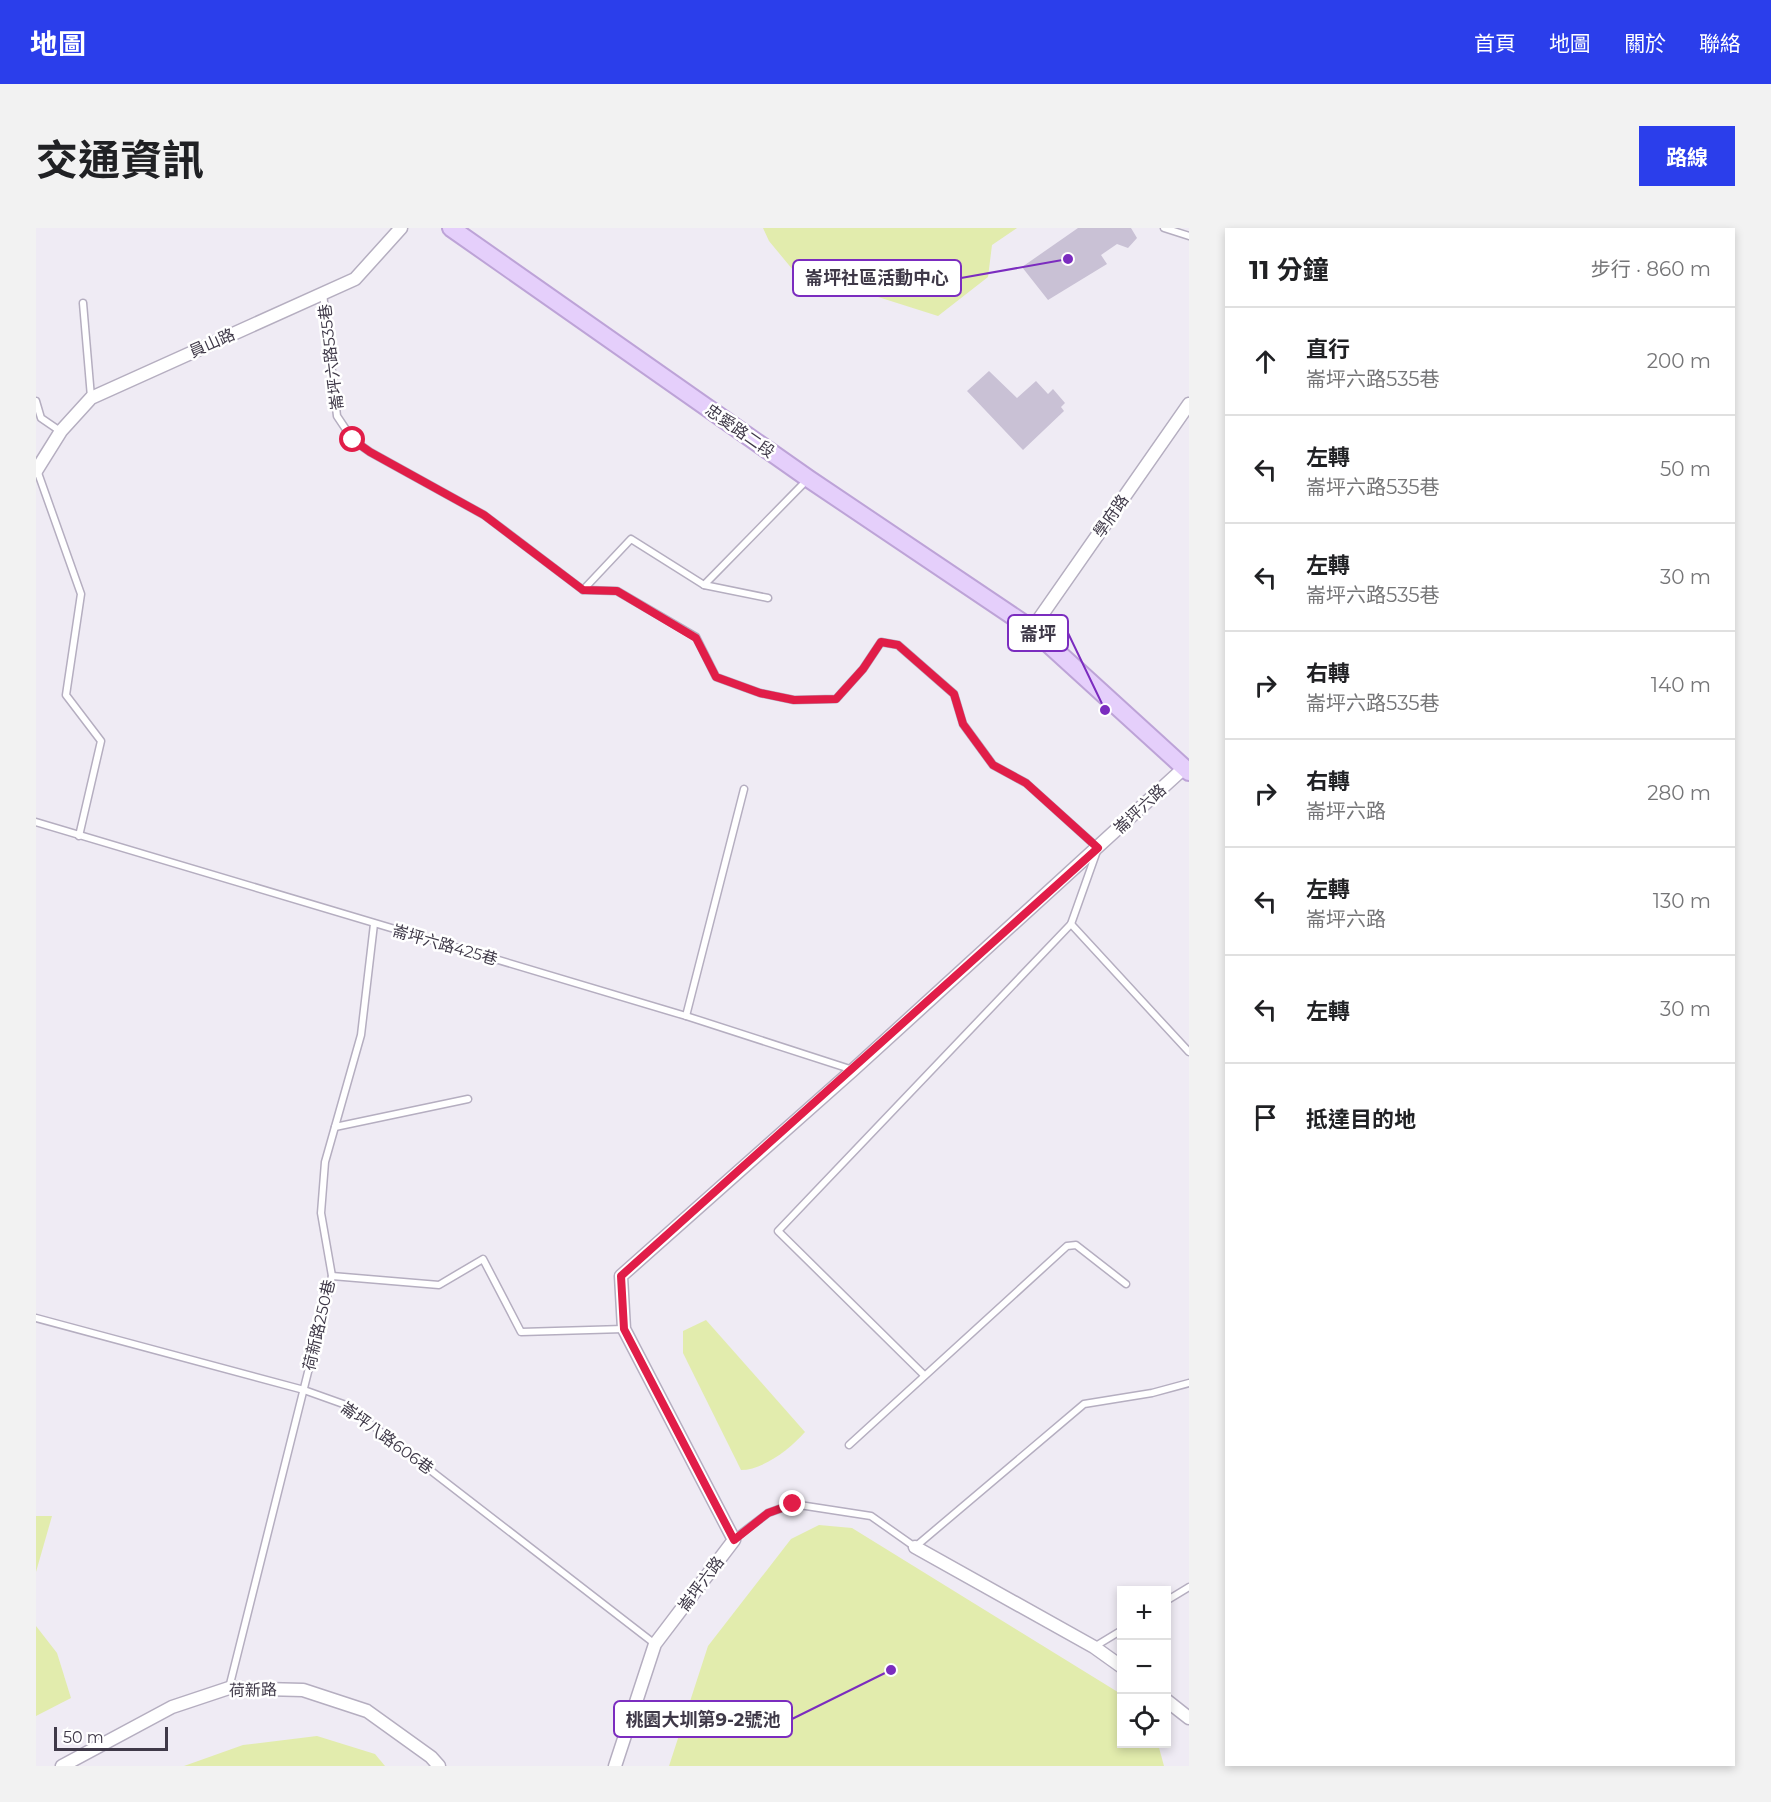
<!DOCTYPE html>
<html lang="zh-TW">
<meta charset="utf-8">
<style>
:root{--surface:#fff;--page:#f2f2f2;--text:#202124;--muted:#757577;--line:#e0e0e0;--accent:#2b3eeb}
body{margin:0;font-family:Montserrat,"Noto Sans TC",sans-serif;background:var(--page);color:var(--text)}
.controls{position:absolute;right:18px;bottom:18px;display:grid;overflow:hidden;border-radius:0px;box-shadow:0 3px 9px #0003}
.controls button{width:54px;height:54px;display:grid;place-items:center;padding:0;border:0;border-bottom:2px solid var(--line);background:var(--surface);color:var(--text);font:30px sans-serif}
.scale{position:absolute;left:18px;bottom:15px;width:114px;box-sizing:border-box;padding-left:6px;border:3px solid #3f3948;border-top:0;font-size:16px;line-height:21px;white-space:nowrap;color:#3f3948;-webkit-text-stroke:4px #fff;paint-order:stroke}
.stop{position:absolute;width:18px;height:18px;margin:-14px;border:4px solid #e11d48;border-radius:50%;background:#fff}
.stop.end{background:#e11d48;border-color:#fff;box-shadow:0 2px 6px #0008}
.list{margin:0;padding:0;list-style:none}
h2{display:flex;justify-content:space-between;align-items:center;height:78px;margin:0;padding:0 24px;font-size:26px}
h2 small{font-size:20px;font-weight:400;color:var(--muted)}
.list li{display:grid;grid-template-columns:39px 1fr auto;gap:18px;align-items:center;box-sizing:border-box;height:108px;padding:0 24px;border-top:2px solid var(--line)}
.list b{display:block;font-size:22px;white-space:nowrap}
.list p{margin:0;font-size:20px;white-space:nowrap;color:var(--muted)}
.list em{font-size:20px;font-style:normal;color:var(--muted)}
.icon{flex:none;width:33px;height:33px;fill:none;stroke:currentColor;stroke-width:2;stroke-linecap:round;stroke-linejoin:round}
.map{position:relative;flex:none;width:1153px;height:1538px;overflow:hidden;border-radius:0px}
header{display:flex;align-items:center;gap:36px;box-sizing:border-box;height:84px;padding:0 30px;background:var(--accent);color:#fff}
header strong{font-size:28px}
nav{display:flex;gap:33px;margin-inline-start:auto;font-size:21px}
.intro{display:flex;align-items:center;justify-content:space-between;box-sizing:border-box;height:144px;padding:0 36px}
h1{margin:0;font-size:42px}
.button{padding:15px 27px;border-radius:0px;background:var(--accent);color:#fff;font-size:21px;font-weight:700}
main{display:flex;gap:36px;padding:0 36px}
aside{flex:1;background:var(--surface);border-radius:0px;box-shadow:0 3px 9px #0003}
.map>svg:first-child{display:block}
.water{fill:#e2ecad}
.building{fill:#c9c1d5}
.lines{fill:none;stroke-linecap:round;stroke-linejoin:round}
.service-casing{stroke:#b5aec0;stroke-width:9}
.minor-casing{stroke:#b5aec0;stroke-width:15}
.secondary-casing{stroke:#bda3d7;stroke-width:20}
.service{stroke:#fff;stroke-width:6}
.minor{stroke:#fff;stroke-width:12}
.secondary{stroke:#e5cffb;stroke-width:16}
.route{stroke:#e11d48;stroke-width:8}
.labels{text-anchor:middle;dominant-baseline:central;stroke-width:5;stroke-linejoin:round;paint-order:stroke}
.street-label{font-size:16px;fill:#3f3948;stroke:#fff}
.leader{fill:none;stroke:#7b2cbf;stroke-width:2}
.callout-dot{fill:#7b2cbf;stroke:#fff;stroke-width:2}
.callout{fill:#fff;stroke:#7b2cbf;stroke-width:2}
.callout-label{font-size:18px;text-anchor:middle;font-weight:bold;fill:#3f3948}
</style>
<header>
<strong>地圖</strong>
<nav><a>首頁</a><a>地圖</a><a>關於</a><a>聯絡</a></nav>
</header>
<div class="intro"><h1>交通資訊</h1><a class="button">路線</a></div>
<main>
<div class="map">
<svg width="1153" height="1538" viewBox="0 0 1153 1538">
<rect width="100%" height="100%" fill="#efebf4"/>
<g class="water">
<path d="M 727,0 L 981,0 L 956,17 L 952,49 L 902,88 L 757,42 L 733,13 Z"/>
<path d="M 670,1092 L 769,1204 C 754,1221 727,1242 705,1242 L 647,1125 L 647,1103 Z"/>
<path d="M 0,1288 L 16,1288 L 0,1344 Z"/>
<path d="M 783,1297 L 816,1300 L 1085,1466 L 1086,1516 L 1122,1516 L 1128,1538 L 633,1538 L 672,1418 L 755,1311 Z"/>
<path d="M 0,1398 L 21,1425 L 35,1470 L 0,1488 Z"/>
<path d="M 281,1508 L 339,1526 L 349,1538 L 148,1538 L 207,1517 Z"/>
</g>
<g class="building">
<path d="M 1042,0 L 1095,0 L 1101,10 L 1092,20 L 1081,16 L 1065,27 L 1071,36 L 1012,72 L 986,39 Z"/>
<path d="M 953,143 L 981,170 L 1000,153 L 1012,166 L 1017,161 L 1029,175 L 1025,179 L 1028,183 L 987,222 L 931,163 Z"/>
</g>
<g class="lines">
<defs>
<g id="service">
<path d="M 1128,0 L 1153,8"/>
<path d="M 287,65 L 301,188 L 317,212 L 334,224 L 448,287 L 547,362 L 581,363 L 660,409 L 680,449 L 724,465 L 758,472 L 800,471 L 827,441 L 845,414 L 862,417 L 918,466 L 927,496 L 957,537 L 990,555 L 1062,620 L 1035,696 L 742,1003 L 888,1147"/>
<path d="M 47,75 L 55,169"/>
<path d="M 0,173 L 5,190 L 24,203"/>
<path d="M 1,242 L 45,366 L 30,467 L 65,513 L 43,608"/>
<path d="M 668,357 L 732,370"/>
<path d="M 547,362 L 595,311 L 668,357 L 772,251"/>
<path d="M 0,594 L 650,788 L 817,842"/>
<path d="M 1035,696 L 1153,824"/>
<path d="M 650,788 L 708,561"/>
<path d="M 299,899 L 432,871"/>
<path d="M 296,1048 L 403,1057 L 447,1031 L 485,1104 L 588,1101"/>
<path d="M 0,1090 L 268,1162 L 310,1177 L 619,1416"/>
<path d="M 813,1217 L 1031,1018 L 1040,1017 L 1090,1056"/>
<path d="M 698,1311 L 732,1285 L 757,1276 L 835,1288 L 879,1319 L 1048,1176 L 1116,1165 L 1153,1155"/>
<path d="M 1130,1373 L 1153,1359"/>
<path d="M 1058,1419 L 1086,1402"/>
<path d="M 193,1460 L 296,1048 L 285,985 L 289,934 L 325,807 L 338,696"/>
</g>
<g id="minor">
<path d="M 0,243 L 25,203 L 55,170 L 319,51 L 365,0"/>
<path d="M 996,401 L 1153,176"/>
<path d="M 879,1319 L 1058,1419 L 1086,1439"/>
<path d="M 1130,1472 L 1153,1490"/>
<path d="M 26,1538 L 136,1479 L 193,1460 L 267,1462 L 331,1483 L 395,1529 L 403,1538"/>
<path d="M 579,1538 L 619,1416 L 698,1312 L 588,1101 L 585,1048 L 817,842 L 1148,540"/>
</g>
<path id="secondary" d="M 415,0 L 773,251 L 996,401 L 1153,544"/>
</defs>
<use href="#service" class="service-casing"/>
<use href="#minor" class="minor-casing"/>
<use href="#secondary" class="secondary-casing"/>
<use href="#service" class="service"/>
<use href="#minor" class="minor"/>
<use href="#secondary" class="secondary"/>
</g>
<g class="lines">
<path class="route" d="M 317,212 L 334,224 L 448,287 L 547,362 L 581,363 L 660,410 L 680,449 L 724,465 L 758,472 L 800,471 L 827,441 L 845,414 L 862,417 L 918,466 L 927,496 L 957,537 L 990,555 L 1062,620 L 585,1048 L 588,1101 L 698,1312 L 732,1285 L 757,1276"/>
</g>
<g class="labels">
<g class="street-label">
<text transform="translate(176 115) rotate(-24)">員山路</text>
<text transform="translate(295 129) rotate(-97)">崙坪六路535巷</text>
<text transform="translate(704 203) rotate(35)">忠愛路二段</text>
<text transform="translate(1075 288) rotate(-55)">學府路</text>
<text transform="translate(1104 581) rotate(-43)">崙坪六路</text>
<text transform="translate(409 717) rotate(16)">崙坪六路425巷</text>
<text transform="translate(283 1097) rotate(-77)">荷新路250巷</text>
<text transform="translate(351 1210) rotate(36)">崙坪八路606巷</text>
<text transform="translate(665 1356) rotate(-53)">崙坪六路</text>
<text transform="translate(217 1462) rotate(-1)">荷新路</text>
</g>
</g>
<path class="leader" d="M1032 31L925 50M1069 482L1032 405M855 1442L756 1491"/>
<g class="callout-dot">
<circle cx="1032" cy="31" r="6"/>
<circle cx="1069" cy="482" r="6"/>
<circle cx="855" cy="1442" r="6"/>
</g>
<g class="callout">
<rect x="757" y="32" width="168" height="36" rx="6"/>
<rect x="972" y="387" width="60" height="36" rx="6"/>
<rect x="578" y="1473" width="178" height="36" rx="6"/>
</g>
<g class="callout-label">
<text x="841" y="56">崙坪社區活動中心</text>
<text x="1002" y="412">崙坪</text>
<text x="667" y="1498">桃園大圳第9-2號池</text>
</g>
</svg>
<div class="controls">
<button>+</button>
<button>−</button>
<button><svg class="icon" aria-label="locate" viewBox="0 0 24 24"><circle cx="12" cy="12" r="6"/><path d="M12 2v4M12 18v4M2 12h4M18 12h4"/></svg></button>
</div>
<div class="scale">50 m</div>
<div class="stop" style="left:317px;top:212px"></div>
<div class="stop end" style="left:757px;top:1276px"></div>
</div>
<aside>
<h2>11 分鐘<small>步行 · 860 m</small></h2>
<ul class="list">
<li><svg class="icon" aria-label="ahead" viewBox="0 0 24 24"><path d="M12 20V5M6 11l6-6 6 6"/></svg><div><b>直行</b><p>崙坪六路535巷</p></div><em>200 m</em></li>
<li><svg class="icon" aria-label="left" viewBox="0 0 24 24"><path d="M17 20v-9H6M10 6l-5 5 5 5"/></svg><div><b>左轉</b><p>崙坪六路535巷</p></div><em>50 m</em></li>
<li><svg class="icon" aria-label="left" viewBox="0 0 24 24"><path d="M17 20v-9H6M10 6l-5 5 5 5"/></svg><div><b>左轉</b><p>崙坪六路535巷</p></div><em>30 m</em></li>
<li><svg class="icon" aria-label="right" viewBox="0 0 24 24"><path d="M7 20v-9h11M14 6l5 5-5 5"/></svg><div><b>右轉</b><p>崙坪六路535巷</p></div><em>140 m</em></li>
<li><svg class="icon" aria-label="right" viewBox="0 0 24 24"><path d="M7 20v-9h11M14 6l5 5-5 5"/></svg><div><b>右轉</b><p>崙坪六路</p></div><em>280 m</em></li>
<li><svg class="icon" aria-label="left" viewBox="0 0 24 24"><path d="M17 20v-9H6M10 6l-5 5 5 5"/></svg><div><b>左轉</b><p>崙坪六路</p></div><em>130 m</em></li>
<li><svg class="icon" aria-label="left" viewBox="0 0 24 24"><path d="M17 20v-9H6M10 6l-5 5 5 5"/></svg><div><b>左轉</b></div><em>30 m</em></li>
<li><svg class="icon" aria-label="arrive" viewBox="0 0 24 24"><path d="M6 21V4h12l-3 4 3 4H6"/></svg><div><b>抵達目的地</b></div></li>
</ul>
</aside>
</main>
